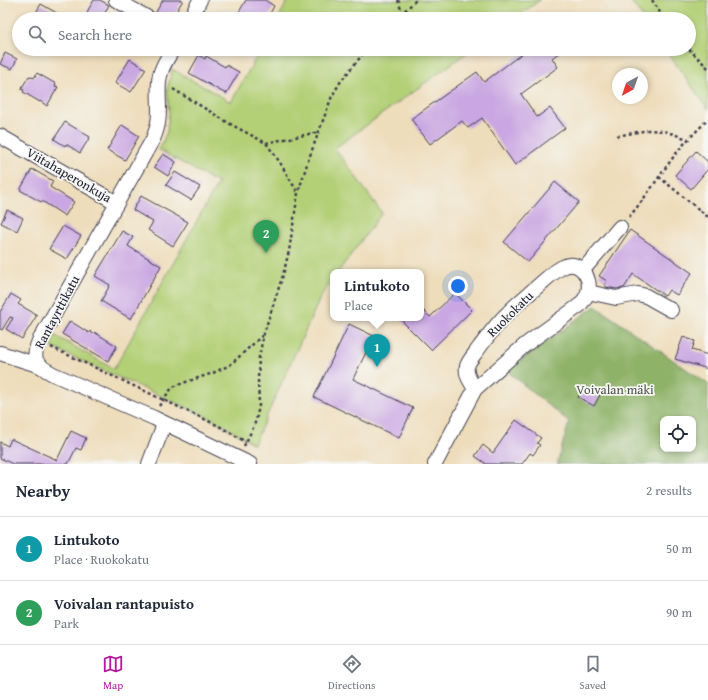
<!DOCTYPE html>
<meta charset="utf-8">
<style>
:root{--surface:#fff;--page:#f2f2f3;--text:#1f2937;--muted:#747a83;--line:#e0e1e3;--accent:#b5179e}
body{margin:0;font-family:"Gentium Book Plus",serif;background:var(--page);color:var(--text)}
.controls{position:absolute;right:12px;bottom:12px;display:grid;overflow:hidden;border-radius:8px;box-shadow:0 2px 6px #0003}
.controls button{width:36px;height:36px;display:grid;place-items:center;padding:0;border:0;border-bottom:1px solid var(--line);background:var(--surface);color:var(--text);font:20px sans-serif}
.compass{position:absolute;left:612px;top:68px;width:36px;height:36px;border-radius:50%;background:var(--surface);box-shadow:0 2px 6px #0003;rotate:220deg}
.you{position:absolute;left:458px;top:286px;width:14px;height:14px;margin:-10px;border:3px solid #fff;border-radius:50%;background:#1a73e8;box-shadow:0 0 0 6px #1a73e833}
.badge{display:grid;place-items:center;width:26px;height:26px;border-radius:50%;background:var(--accent);color:#fff;font-size:13px;font-weight:700}
.pin{position:absolute;translate:-50% -33px;filter:drop-shadow(0 1px 2px #0008)}
.pin::after{content:'';position:absolute;top:21px;width:14px;height:12px;background:inherit;clip-path:polygon(0 0,100% 0,50% 100%)}
.popup{position:absolute;left:330px;top:269px;width:94px;height:52px;box-sizing:border-box;display:grid;place-content:center;border-radius:8px;background:var(--surface);filter:drop-shadow(0 1px 3px #0005);font-size:13px;white-space:nowrap;color:var(--muted)}
.popup b{font-size:15px;color:var(--text)}
.popup::after{content:'';position:absolute;left:50%;top:100%;margin-left:-8px;border:8px solid transparent;border-top-color:var(--surface)}
.list{margin:0;padding:0;list-style:none}
h2{display:flex;justify-content:space-between;align-items:center;height:52px;margin:0;padding:0 16px;font-size:17px}
h2 small{font-size:13px;font-weight:400;color:var(--muted)}
.list li{display:grid;grid-template-columns:26px 1fr auto;gap:12px;align-items:center;box-sizing:border-box;height:64px;padding:0 16px;border-top:1px solid var(--line)}
.list b{display:block;font-size:15px;white-space:nowrap}
.list p{margin:0;font-size:13px;white-space:nowrap;color:var(--muted)}
.list em{font-size:13px;font-style:normal;color:var(--muted)}
.icon{flex:none;width:22px;height:22px;fill:none;stroke:currentColor;stroke-width:2;stroke-linecap:round;stroke-linejoin:round}
.map{position:relative;flex:none;width:708px;height:464px;overflow:hidden}
.search{position:absolute;background:var(--surface);box-shadow:0 2px 6px #0003;left:12px;right:12px;top:12px;height:44px;display:flex;align-items:center;gap:10px;box-sizing:border-box;padding:0 14px;border-radius:22px;color:var(--muted);font-size:15px}
.sheet{height:180px;background:var(--surface)}
nav{display:flex;justify-content:space-around;align-items:center;box-sizing:border-box;height:56px;border-top:1px solid var(--line);background:var(--surface);font-size:11px;color:var(--muted)}
nav a{display:grid;justify-items:center;gap:2px}
nav .on{color:var(--accent)}
.map>svg:first-child{display:block}
.green{fill:#b3d077;stroke:#6a7959}
.forest{fill:#8eb268;stroke:#586a52;fill-rule:evenodd}
.building{fill:#caa7e2}
.lines{fill:none;stroke-linecap:round;stroke-linejoin:round}
.minor-casing{stroke:#413e4e;stroke-width:16}
.path{stroke:#413e4e;stroke-width:2.5;stroke-dasharray:3 3;stroke-linecap:butt}
.minor{stroke:#fff;stroke-width:14}
.labels{text-anchor:middle;dominant-baseline:central;stroke-width:3.5;stroke-linejoin:round;paint-order:stroke}
.street-label{font-size:13px;fill:#22223b;stroke:#f6f6f2}
.park-label{font-size:13px;fill:#4e564d;stroke:#f6f6f2}
</style>
<div class="map">
<svg width="708" height="464" viewBox="0 0 708 464">
<rect width="100%" height="100%" fill="#f6f6f2"/>
<filter id="ink" filterUnits="userSpaceOnUse"><feTurbulence type="fractalNoise" baseFrequency=".025" numOctaves="2"/><feDisplacementMap in="SourceGraphic" scale="8" xChannelSelector="R" yChannelSelector="G"/><feConvolveMatrix kernelMatrix="1 2 1 2 8 2 1 2 1" color-interpolation-filters="sRGB"/></filter>
<filter id="wash" filterUnits="userSpaceOnUse"><feTurbulence type="fractalNoise" baseFrequency=".012" numOctaves="4" result="noise"/><feDisplacementMap in="SourceGraphic" scale="16" xChannelSelector="R" yChannelSelector="G"/><feGaussianBlur stdDeviation="0.9" result="paint"/><feColorMatrix in="noise" values="0 0 0 0 0 0 0 0 0 0 0 0 0 0 0 0 0 1.4 0 .05"/><feComposite in="paint" operator="in"/></filter>
<g filter="url(#wash)">
<rect width="100%" height="100%" fill="#edb"/>
<g class="green">
<path d="M 288,0 L 540,0 L 514,19 L 278,19 Z"/>
<path d="M 630,0 L 708,0 L 708,109 L 665,49 L 689,49 L 689,19 L 644,19 Z"/>
<path d="M 261,49 L 472,49 L 335,148 L 382,213 L 338,272 L 333,272 L 333,279 L 322,294 L 254,444 L 212,419 L 51,347 L 54,335 L 114,369 L 218,183 L 159,150 L 167,132 L 169,112 L 167,90 L 172,69 L 231,102 Z"/>
</g>
<path class="forest" d="M 595,306 L 708,384 L 708,464 L 557,464 L 569,422 L 507,371 ZM 663,419 L 693,419 L 693,449 L 663,449 Z"/>
<g id="blocks">
<g class="building">
<path d="M 94,0 L 100,0 L 109,5 L 101,19 L 85,19 L 88,12 L 87,12 Z"/>
<path d="M 163,0 L 183,0 L 172,19 L 168,19 L 156,12 Z"/>
<path d="M 246,0 L 265,0 L 274,6 L 267,19 L 235,19 Z"/>
<path d="M 41,4 L 67,19 L 32,19 Z"/>
<path d="M 528,49 L 564,49 L 552,58 L 558,67 L 521,94 L 537,117 L 550,108 L 565,128 L 515,165 L 482,118 L 468,128 L 462,121 L 430,144 L 411,119 L 477,72 L 484,82 Z"/>
<path d="M 5,53 L 17,59 L 12,69 L 0,64 Z"/>
<path d="M 199,55 L 205,59 L 206,56 L 225,67 L 226,65 L 239,72 L 226,94 L 189,73 Z"/>
<path d="M 130,59 L 146,69 L 131,92 L 115,83 Z"/>
<path d="M 37,73 L 56,84 L 55,86 L 58,87 L 47,106 L 40,101 L 40,102 L 23,92 L 24,90 L 21,89 L 29,76 L 34,78 Z"/>
<path d="M 65,122 L 90,137 L 80,153 L 66,144 L 65,146 L 54,139 Z"/>
<path d="M 122,125 L 139,136 L 125,160 L 107,150 Z"/>
<path d="M 696,151 L 708,162 L 708,169 L 691,189 L 675,175 Z"/>
<path d="M 163,154 L 176,162 L 168,176 L 154,167 Z"/>
<path d="M 32,169 L 53,181 L 50,187 L 74,202 L 65,216 L 42,201 L 41,202 L 20,190 Z"/>
<path d="M 175,172 L 200,187 L 191,200 L 166,185 Z"/>
<path d="M 555,182 L 579,202 L 528,262 L 504,242 Z"/>
<path d="M 141,196 L 188,222 L 173,246 L 148,230 L 153,222 L 133,210 Z"/>
<path d="M 7,210 L 23,218 L 17,231 L 1,223 Z"/>
<path d="M 63,226 L 81,236 L 67,259 L 49,249 Z"/>
<path d="M 630,230 L 692,273 L 677,295 L 669,290 L 665,296 L 633,274 L 624,288 L 616,289 L 606,287 L 604,285 L 607,281 L 599,276 Z"/>
<path d="M 122,231 L 133,237 L 128,246 L 161,266 L 131,319 L 101,301 L 110,285 L 95,276 Z"/>
<path d="M 455,293 L 472,310 L 431,350 L 399,318 L 421,318 L 421,308 L 430,317 Z"/>
<path d="M 11,294 L 21,300 L 18,304 L 37,315 L 22,339 L 6,329 L 13,318 L 10,317 L 2,330 L 0,329 L 0,312 Z"/>
<path d="M 70,321 L 89,333 L 90,331 L 93,334 L 94,332 L 117,346 L 108,361 L 62,334 Z"/>
<path d="M 349,324 L 374,336 L 353,379 L 413,408 L 399,438 L 314,397 Z"/>
<path d="M 683,337 L 695,341 L 692,350 L 708,355 L 708,369 L 675,359 Z"/>
<path d="M 584,387 L 600,395 L 594,406 L 578,397 Z"/>
<path d="M 516,420 L 541,438 L 537,443 L 540,445 L 533,455 L 530,453 L 522,464 L 485,464 L 485,463 L 475,456 L 483,445 L 493,453 Z"/>
<path d="M 71,431 L 86,438 L 81,450 L 76,448 L 68,464 L 13,464 L 0,458 L 0,442 L 8,446 L 11,439 L 57,460 Z"/>
</g>
</g>
</g>
<g filter="url(#ink)">
<use href="#blocks" fill-opacity="0" stroke="#413e4e" stroke-width="1"/>
<g class="lines">
<defs>
<g id="minor">
<path d="M 116,0 L 150,19"/>
<path d="M 190,19 L 200,0"/>
<path d="M 173,49 C 167,59 160,69 159,81 C 157,103 163,117 153,139 L 39,341 C 31,360 36,365 53,374 L 154,418 L 250,464"/>
<path d="M 0,136 L 117,203"/>
<path d="M 583,270 L 620,227"/>
<path d="M 588,292 L 616,298 L 638,294 L 646,296 L 671,310"/>
<path d="M 0,353 L 41,366"/>
<path d="M 149,464 L 164,424"/>
<path d="M 435,464 L 475,389 L 525,345 L 580,305 C 583,301 587,297 588,292 C 592,278 580,260 565,266 C 556,269 545,280 538,286 C 528,295 517,303 508,313 C 497,323 488,336 479,348 C 475,354 469,360 467,366 C 465,375 471,382 475,389"/>
</g>
</defs>
<use href="#minor" class="minor-casing"/>
<g class="path">
<path d="M 398,0 L 402,13"/>
<path d="M 652,0 L 664,19"/>
<path d="M 396,19 L 416,0"/>
<path d="M 689,49 L 708,68"/>
<path d="M 173,89 L 232,125 L 266,143 L 279,161 L 298,193"/>
<path d="M 617,136 L 648,130 L 664,131 L 688,139"/>
<path d="M 266,143 L 319,132"/>
<path d="M 659,177 L 708,217"/>
<path d="M 629,217 C 647,196 661,173 678,151 C 687,140 698,130 708,119"/>
<path d="M 51,347 L 219,426 L 246,442"/>
<path d="M 159,406 L 168,393 L 173,387 L 180,384 L 213,373 L 230,365 L 264,334"/>
<path d="M 244,446 L 254,426 L 257,416 L 259,405 L 258,380 L 259,357 L 264,333 L 283,275 L 289,251 L 298,193 L 308,161 L 332,96 L 341,81 L 367,49"/>
</g>
<use href="#minor" class="minor"/>
</g>
</g>
<g class="labels">
<g class="street-label">
<text transform="translate(69 175) rotate(30)">Viitahaperonkuja</text>
<text transform="translate(57 312) rotate(-62)">Rantayrttikatu</text>
<text transform="translate(510 314) rotate(-45)">Ruokokatu</text>
</g>
<g class="park-label">
<text x="615" y="389">Voivalan mäki</text>
</g>
</g>
</svg>
<div class="controls">
<button><svg class="icon" aria-label="locate" viewBox="0 0 24 24"><circle cx="12" cy="12" r="6"/><path d="M12 2v4M12 18v4M2 12h4M18 12h4"/></svg></button>
</div>
<svg class="compass" viewBox="-18 -18 36 36"><path d="M0-13l5 13h-10z" fill="#e53935"/><path d="M0 13l5-13h-10z" fill="#747a83"/></svg>
<div class="you"></div>
<div class="pin badge" style="left:377px;top:367px;background:#0f9aa8">1</div>
<div class="popup"><b>Lintukoto</b>Place</div>
<div class="pin badge" style="left:266px;top:253px;background:#2e9e5b">2</div>
<div class="search"><svg class="icon" aria-label="search" viewBox="0 0 24 24"><circle cx="10" cy="10" r="6"/><path d="M15 15l6 6"/></svg>Search here</div>
</div>
<section class="sheet">
<h2>Nearby<small>2 results</small></h2>
<ul class="list">
<li><span class="badge" style="background:#0f9aa8">1</span><div><b>Lintukoto</b><p>Place · Ruokokatu</p></div><em>50 m</em></li>
<li><span class="badge" style="background:#2e9e5b">2</span><div><b>Voivalan rantapuisto</b><p>Park</p></div><em>90 m</em></li>
</ul>
</section>
<nav>
<a class="on"><svg class="icon" aria-label="map" viewBox="0 0 24 24"><path d="M3 6l6-2 6 2 6-2v14l-6 2-6-2-6 2zM9 4v14M15 6v14"/></svg>Map</a>
<a><svg class="icon" aria-label="directions" viewBox="0 0 24 24"><path d="M12 3l9 9-9 9-9-9zM9 14v-3h6M13 9l2 2-2 2"/></svg>Directions</a>
<a><svg class="icon" aria-label="saved" viewBox="0 0 24 24"><path d="M7 4h10v16l-5-4-5 4z"/></svg>Saved</a>
</nav>
